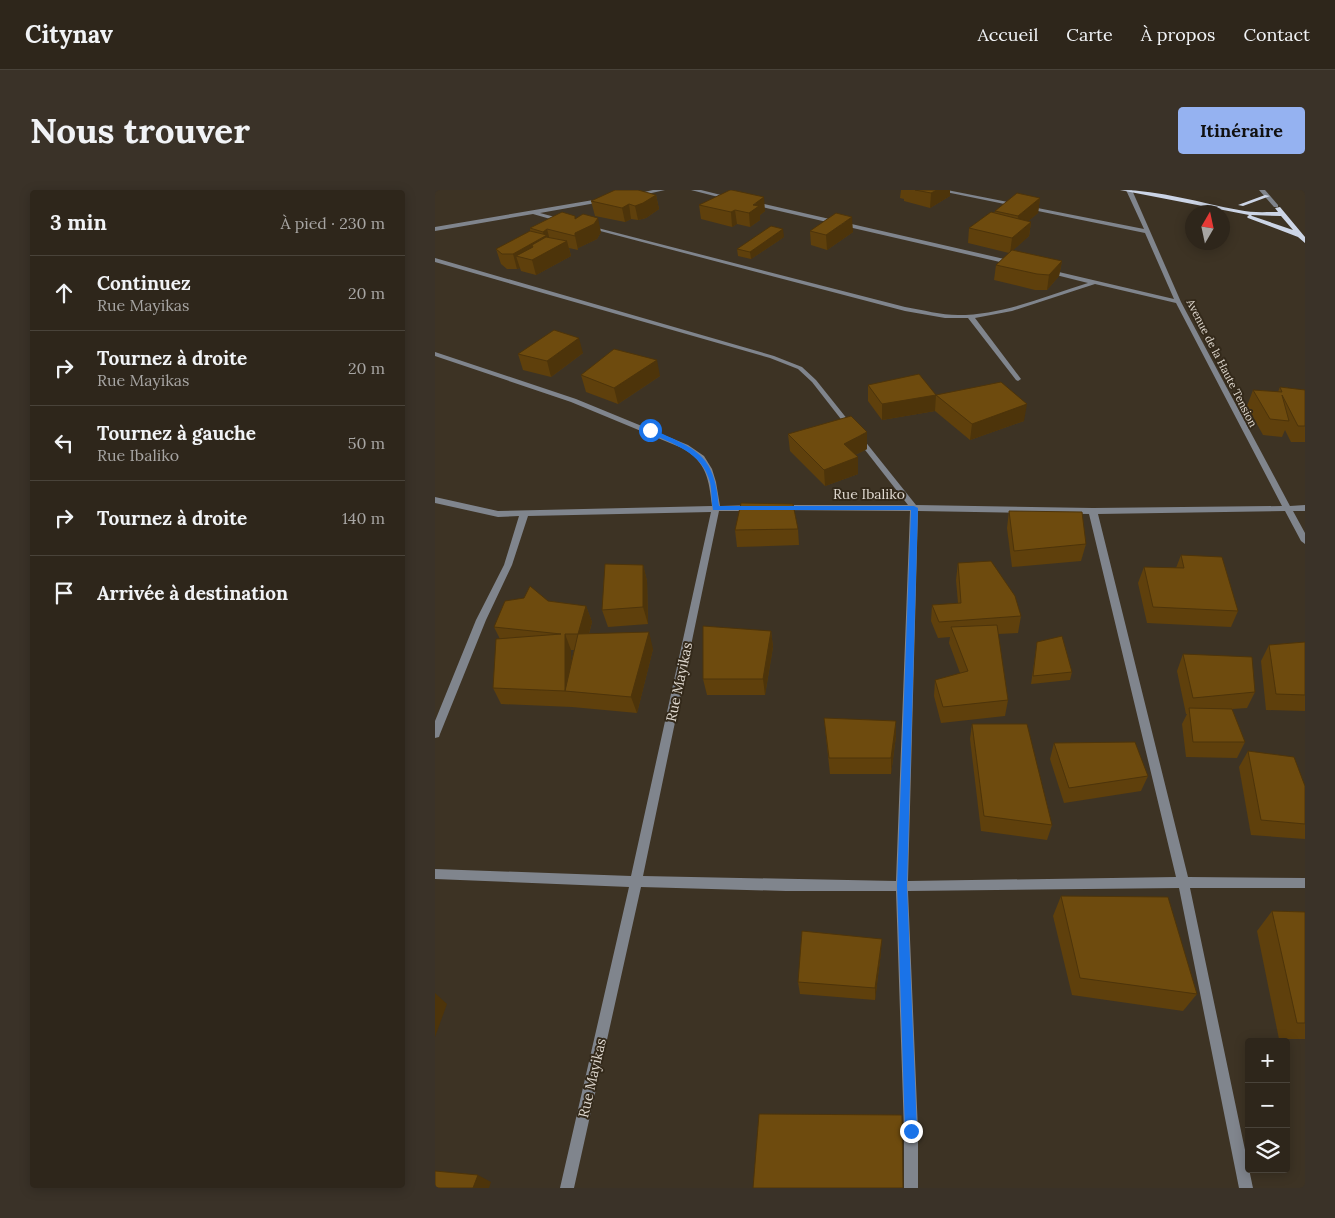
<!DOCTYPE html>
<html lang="fr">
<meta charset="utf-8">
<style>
:root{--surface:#2e261b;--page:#3a3228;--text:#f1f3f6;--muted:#a7a5a3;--line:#49433a;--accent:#95b2f1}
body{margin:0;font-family:Lora,serif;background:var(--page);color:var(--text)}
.controls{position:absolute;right:15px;bottom:15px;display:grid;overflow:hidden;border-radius:5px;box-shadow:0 2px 12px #0003}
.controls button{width:45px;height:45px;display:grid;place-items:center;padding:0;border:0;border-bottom:1px solid var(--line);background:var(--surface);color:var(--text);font:25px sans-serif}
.compass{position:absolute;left:750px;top:15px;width:45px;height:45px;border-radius:50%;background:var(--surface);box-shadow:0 2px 12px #0003;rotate:9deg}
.stop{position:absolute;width:15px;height:15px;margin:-11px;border:4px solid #1a73e8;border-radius:50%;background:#fff}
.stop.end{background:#1a73e8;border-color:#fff;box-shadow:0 1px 5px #0008}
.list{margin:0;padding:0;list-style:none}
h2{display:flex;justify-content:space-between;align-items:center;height:65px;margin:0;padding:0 20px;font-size:21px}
h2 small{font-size:16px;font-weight:400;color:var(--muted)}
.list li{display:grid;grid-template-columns:32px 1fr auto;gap:15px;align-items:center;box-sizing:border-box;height:75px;padding:0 20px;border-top:1px solid var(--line)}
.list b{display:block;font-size:19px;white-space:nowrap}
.list p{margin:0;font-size:16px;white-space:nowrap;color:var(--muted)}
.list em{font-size:16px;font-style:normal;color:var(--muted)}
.icon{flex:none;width:28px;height:28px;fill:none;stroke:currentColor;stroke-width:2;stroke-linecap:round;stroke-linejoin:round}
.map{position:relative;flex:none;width:870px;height:998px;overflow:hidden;border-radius:5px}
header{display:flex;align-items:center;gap:30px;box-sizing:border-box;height:70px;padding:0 25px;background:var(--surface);border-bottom:1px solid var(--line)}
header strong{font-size:24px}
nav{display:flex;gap:28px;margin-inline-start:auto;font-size:18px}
.intro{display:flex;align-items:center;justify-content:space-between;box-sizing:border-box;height:120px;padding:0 30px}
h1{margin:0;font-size:35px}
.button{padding:12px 22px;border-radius:5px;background:var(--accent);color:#111;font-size:18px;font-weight:700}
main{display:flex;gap:30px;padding:0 30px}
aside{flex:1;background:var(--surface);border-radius:5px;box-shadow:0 2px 12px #0003}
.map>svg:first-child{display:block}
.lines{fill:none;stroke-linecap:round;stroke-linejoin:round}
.minor{fill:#80858d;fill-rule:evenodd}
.tertiary{fill:#80858d;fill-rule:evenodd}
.primary{fill:#ccd5e6;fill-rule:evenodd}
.wall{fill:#5f400c;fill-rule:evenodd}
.shaded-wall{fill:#4d340a}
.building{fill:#6e4b0e;stroke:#4d340a;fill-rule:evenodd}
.route{fill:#1a73e8}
.labels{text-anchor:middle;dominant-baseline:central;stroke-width:4;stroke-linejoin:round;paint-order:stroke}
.far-street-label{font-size:11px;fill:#e0d9d0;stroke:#33291a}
.street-label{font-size:14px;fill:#e0d9d0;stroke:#33291a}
</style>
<header>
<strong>Citynav</strong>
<nav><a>Accueil</a><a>Carte</a><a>À propos</a><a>Contact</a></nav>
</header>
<div class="intro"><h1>Nous trouver</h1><a class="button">Itinéraire</a></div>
<main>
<aside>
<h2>3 min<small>À pied · 230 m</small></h2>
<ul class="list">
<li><svg class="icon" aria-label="ahead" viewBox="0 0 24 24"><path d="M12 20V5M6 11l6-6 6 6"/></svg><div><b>Continuez</b><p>Rue Mayikas</p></div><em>20 m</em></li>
<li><svg class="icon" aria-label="right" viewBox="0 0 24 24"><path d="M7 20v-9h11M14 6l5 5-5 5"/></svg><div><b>Tournez à droite</b><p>Rue Mayikas</p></div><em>20 m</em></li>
<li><svg class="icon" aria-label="left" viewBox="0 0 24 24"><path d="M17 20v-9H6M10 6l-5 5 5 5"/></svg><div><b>Tournez à gauche</b><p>Rue Ibaliko</p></div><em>50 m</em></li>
<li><svg class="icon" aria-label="right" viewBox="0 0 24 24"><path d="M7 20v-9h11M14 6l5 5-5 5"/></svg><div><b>Tournez à droite</b></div><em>140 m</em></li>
<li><svg class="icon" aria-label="arrive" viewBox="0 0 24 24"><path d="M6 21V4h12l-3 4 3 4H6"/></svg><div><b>Arrivée à destination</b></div></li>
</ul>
</aside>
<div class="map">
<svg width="870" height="998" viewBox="0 0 870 998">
<rect width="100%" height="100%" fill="#3d3324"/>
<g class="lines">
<g class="minor">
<path d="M 218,0 L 230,0 L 199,7 L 196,5 Z"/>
<path d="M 256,0 L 266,0 L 298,8 L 295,10 Z"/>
<path d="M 501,0 L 512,0 L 709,39 L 691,0 L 697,0 L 746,112 L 855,316 L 870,315 L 870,321 L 858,321 L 870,343 L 870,354 L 866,351 L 850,321 L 663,324 L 753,687 L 870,688 L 870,698 L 755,698 L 818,998 L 804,998 L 744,698 L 473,701 L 483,941 L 483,998 L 469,998 L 469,941 L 461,701 L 351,701 L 206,697 L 139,998 L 125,998 L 194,697 L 0,689 L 0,679 L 196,686 L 276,322 L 93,326 L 77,375 L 51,430 L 5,544 L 4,547 L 0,548 L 0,531 L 41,430 L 69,375 L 84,326 L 63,327 L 0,313 L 0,307 L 63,321 L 277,316 C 274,290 272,272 247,258 L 136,212 L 0,166 L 0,162 L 141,209 L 253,255 L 269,266 L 277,279 L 281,292 L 285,316 L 317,315 L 321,318 L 317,321 L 284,321 L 208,686 L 461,691 L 475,321 L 343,320 L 343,316 L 346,315 L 473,315 L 377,192 L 363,179 L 335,168 L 0,72 L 0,68 L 339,166 L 367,177 L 381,190 L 481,315 L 658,318 L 847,316 L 741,113 L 660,94 L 577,121 L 540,128 L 586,189 L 583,191 L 581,190 L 533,128 L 510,128 L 470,121 L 150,37 L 155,36 L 470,117 C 488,120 506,125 523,125 C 568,125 611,106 653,93 L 609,82 L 609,80 L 611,79 L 739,109 L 710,43 ZM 483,321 L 654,324 L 741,687 L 473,691 Z"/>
<path d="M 170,8 L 172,9 L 172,11 L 105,23 L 131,30 L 132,31 L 129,33 L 98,24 L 0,41 L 0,37 Z"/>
<path d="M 316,11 L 578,71 L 581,73 L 578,75 L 314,14 L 313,13 Z"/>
</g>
<path class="tertiary" d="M 824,0 L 830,0 L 843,15 L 843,17 L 839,17 Z"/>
<g class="primary">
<path d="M 685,0 C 725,0 765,13 804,20 C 816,23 830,22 843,22 L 840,18 L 845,17 L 870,47 L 870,53 L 863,47 L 813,28 L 812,27 L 814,25 ZM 816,25 L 846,26 L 858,40 L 817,26 Z"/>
<path d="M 830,5 L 835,6 L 808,16 L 803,15 Z"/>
</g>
</g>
<g class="wall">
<path d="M 466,0 L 515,0 L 515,6 L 495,18 L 469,11 L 469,9 L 465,8 Z"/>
<path d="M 221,5 L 224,19 L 211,28 L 203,30 L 196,29 L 190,32 L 160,26 L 156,11 Z"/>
<path d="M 605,8 L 603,23 L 593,31 L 596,32 L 594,46 L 578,60 L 627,71 L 624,86 L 612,100 L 600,100 L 559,90 L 561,75 L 574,63 L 533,53 L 534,38 L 559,23 L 560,21 Z"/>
<path d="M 264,15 L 330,21 L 325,25 L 325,30 L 315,37 L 302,34 L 297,37 L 266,29 Z"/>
<path d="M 140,26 L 140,29 L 166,42 L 162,49 L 143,58 L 143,60 L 134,58 L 136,66 L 101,85 L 86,81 L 85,78 L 82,79 L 72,79 L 66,74 L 61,59 L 95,41 L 95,38 Z"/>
<path d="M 375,41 L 418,42 L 392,60 L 376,55 Z"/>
<path d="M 349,47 L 316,69 L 303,66 L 302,59 Z"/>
<path d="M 148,163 L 116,187 L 88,180 L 83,164 Z"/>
<path d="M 146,185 L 225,186 L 183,214 L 151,202 Z"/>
<path d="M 433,195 L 501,205 L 589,231 L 535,250 L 500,221 L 447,230 L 433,211 Z"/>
<path d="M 845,197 L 870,200 L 870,252 L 856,252 L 850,240 L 847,247 L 828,245 L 812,216 L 818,200 L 843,202 Z"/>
<path d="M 353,244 L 432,259 L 420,265 L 423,284 L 390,296 L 355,261 Z"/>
<path d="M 574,321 L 651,354 L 646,371 L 577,377 L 572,338 Z"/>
<path d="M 363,339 L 364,355 L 302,357 L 300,340 Z"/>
<path d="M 746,365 L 803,421 L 796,437 L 712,433 L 703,393 L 709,377 L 741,378 Z"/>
<path d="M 523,373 L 586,426 L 583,443 L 563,444 L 573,510 L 570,526 L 506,533 L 499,506 L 500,490 L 525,483 L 514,453 L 515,447 L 503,448 L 496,431 L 497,415 L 523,413 L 521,390 Z"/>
<path d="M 208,375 L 212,391 L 213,434 L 173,437 L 167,420 Z"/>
<path d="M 113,411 L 151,416 L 157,432 L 154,444 L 218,459 L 202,523 L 137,517 L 66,514 L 58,498 L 65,449 L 59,437 ZM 136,460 L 139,460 L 136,473 Z"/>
<path d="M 336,441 L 338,457 L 330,505 L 272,505 L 268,489 Z"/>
<path d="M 602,452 L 637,482 L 635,490 L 596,494 Z"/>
<path d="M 870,452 L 870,521 L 831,520 L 826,471 L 834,455 Z"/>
<path d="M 748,464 L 820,502 L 812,518 L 797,519 L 810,552 L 802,568 L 751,567 L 747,534 L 752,524 L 751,524 L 742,481 Z"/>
<path d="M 389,528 L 461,531 L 461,546 L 456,584 L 395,584 Z"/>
<path d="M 537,534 L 617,635 L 612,650 L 546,641 L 535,549 Z"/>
<path d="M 619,553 L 713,586 L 706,601 L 629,613 L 615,569 Z"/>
<path d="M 813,561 L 870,596 L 870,649 L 816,645 L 804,577 Z"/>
<path d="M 626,706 L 762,804 L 748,821 L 637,805 L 618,726 Z"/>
<path d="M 837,721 L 870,722 L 870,849 L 844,849 L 822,741 Z"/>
<path d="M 446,762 L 440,810 L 365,804 L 363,792 Z"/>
</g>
<g class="shaded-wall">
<path d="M 502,0 L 515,0 L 515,6 L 495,18 L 496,3 Z"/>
<path d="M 221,5 L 224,19 L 211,28 L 203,30 L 200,16 Z"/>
<path d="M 329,7 L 330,21 L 325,25 L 325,30 L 315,37 L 314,23 L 318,15 Z"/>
<path d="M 605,8 L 603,23 L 581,41 L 583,26 Z"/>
<path d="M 194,14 L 196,29 L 190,32 L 187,18 Z"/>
<path d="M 300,20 L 302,34 L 297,37 L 296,22 Z"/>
<path d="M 140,26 L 143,42 L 163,28 L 166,42 L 162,49 L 143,58 L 143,60 L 140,46 Z"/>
<path d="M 417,27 L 418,42 L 392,60 L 391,45 Z"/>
<path d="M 596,32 L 594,46 L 575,63 L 577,48 Z"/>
<path d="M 112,39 L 116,54 L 132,51 L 136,66 L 101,85 L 97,70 L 81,66 L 85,78 L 82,79 L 78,64 L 109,47 L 108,42 Z"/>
<path d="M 348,39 L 349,47 L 316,69 L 315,62 Z"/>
<path d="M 627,71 L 624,86 L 612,100 L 614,85 Z"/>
<path d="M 144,148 L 148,163 L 116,187 L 112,171 Z"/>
<path d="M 222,170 L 225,186 L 183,214 L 179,198 Z"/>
<path d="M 501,205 L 500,221 L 447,230 L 447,214 Z"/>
<path d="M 592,214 L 589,231 L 535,250 L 537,234 Z"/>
<path d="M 432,242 L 432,259 L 410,270 L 409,254 Z"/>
<path d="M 423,267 L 423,284 L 390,296 L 389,280 Z"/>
<path d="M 208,375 L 212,391 L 213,434 L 208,417 Z"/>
<path d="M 151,416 L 157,432 L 149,461 L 143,444 Z"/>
<path d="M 336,441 L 338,457 L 330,505 L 328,489 Z"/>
<path d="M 214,442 L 218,459 L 202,523 L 196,507 Z"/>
<path d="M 130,444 L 136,460 L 137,502 L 130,501 Z"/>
<path d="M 461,531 L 461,546 L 456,584 L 456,568 Z"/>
<path d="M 447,749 L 446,762 L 440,810 L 440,798 Z"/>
<path d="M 0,803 L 12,814 L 0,847 Z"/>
<path d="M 43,985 L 56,992 L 54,998 L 38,998 Z"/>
</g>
<g class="building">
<path d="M 180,0 L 203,0 L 221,5 L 208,13 L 200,16 L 194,14 L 187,18 L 156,11 Z"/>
<path d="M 295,0 L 297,0 L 329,7 L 318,15 L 324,16 L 314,23 L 300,20 L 296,22 L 264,15 Z"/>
<path d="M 480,0 L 502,0 L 496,3 Z"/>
<path d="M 582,3 L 605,8 L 583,26 L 560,21 Z"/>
<path d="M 127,22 L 140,26 L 140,29 L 148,24 L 163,28 L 159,34 L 140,43 L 140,46 L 112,39 L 108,42 L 95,38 Z"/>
<path d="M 556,22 L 596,32 L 577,48 L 534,38 Z"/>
<path d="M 401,23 L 417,27 L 391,45 L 375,41 Z"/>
<path d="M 336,36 L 348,39 L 315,62 L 302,59 Z"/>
<path d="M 95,41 L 112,45 L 78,64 L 67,64 L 61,59 Z"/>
<path d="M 111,47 L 132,51 L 97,70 L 81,66 L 98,57 L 97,55 Z"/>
<path d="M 577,60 L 627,71 L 614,85 L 602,84 L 561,75 Z"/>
<path d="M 119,140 L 144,148 L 112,171 L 83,164 Z"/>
<path d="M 179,159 L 222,170 L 179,198 L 146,185 Z"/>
<path d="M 484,184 L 501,205 L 447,214 L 433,195 Z"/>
<path d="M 566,192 L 592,214 L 537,234 L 501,205 Z"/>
<path d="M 845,197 L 870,200 L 870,236 L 863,236 L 847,205 L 854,231 L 835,229 L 818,200 L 847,202 Z"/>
<path d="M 416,226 L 432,242 L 409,254 L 423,267 L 389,280 L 353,244 Z"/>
<path d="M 306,313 L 358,314 L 363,339 L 300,340 Z"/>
<path d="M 574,321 L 647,322 L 651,354 L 579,361 Z"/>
<path d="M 746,365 L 787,367 L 803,421 L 718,417 L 709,377 L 749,378 Z"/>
<path d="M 556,371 L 580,406 L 586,426 L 504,432 L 497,415 L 526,413 L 523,373 Z"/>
<path d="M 170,374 L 208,375 L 208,417 L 167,420 Z"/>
<path d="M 95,396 L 113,411 L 151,416 L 143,444 L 214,442 L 196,507 L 130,501 L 58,498 L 61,449 L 126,444 L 59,437 L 70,411 L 89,408 ZM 130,444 L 143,444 L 130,501 Z"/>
<path d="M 562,435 L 573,510 L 508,517 L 500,490 L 533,481 L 516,437 Z"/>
<path d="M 268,436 L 336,441 L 328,489 L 268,489 Z"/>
<path d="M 627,446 L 637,482 L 598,486 L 602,452 Z"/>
<path d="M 870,452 L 870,505 L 841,504 L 834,455 Z"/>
<path d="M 748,464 L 817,467 L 820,502 L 758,508 Z"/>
<path d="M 754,518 L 797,519 L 810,552 L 758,552 Z"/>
<path d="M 389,528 L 461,531 L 456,568 L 394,568 Z"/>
<path d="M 537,534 L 592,534 L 617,635 L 549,626 Z"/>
<path d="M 700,552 L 713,586 L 634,598 L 619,553 Z"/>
<path d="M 813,561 L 859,567 L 870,596 L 870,634 L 826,630 Z"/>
<path d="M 626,706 L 733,707 L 762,804 L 645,788 Z"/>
<path d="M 837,721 L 870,722 L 870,833 L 862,833 Z"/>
<path d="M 367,741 L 447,749 L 440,798 L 363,792 Z"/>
<path d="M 324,924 L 467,925 L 468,998 L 318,998 Z"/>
<path d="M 0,981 L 43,985 L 38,998 L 0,998 Z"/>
</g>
<path class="route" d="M 212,239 L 217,239 C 262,260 279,263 284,316 L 479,316 L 483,318 L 472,696 L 482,941 L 480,945 L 476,947 L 472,945 L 470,941 L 462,696 L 476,320 L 278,320 C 276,311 277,301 275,292 C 267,262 238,254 212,242 Z"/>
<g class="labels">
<g class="far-street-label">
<text transform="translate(787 173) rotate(63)">Avenue de la Haute Tension</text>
</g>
<g class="street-label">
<text x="434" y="304">Rue Ibaliko</text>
<text transform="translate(244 492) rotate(-78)">Rue Mayikas</text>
<text transform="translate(157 888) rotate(-77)">Rue Mayikas</text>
</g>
</g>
</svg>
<div class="controls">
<button>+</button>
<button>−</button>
<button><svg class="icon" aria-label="layers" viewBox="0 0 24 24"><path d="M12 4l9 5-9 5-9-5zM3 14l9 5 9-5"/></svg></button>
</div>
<svg class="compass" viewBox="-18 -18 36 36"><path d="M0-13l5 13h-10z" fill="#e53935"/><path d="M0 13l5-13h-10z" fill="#a7a5a3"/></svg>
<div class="stop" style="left:215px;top:240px"></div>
<div class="stop end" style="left:476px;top:941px"></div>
</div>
</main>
